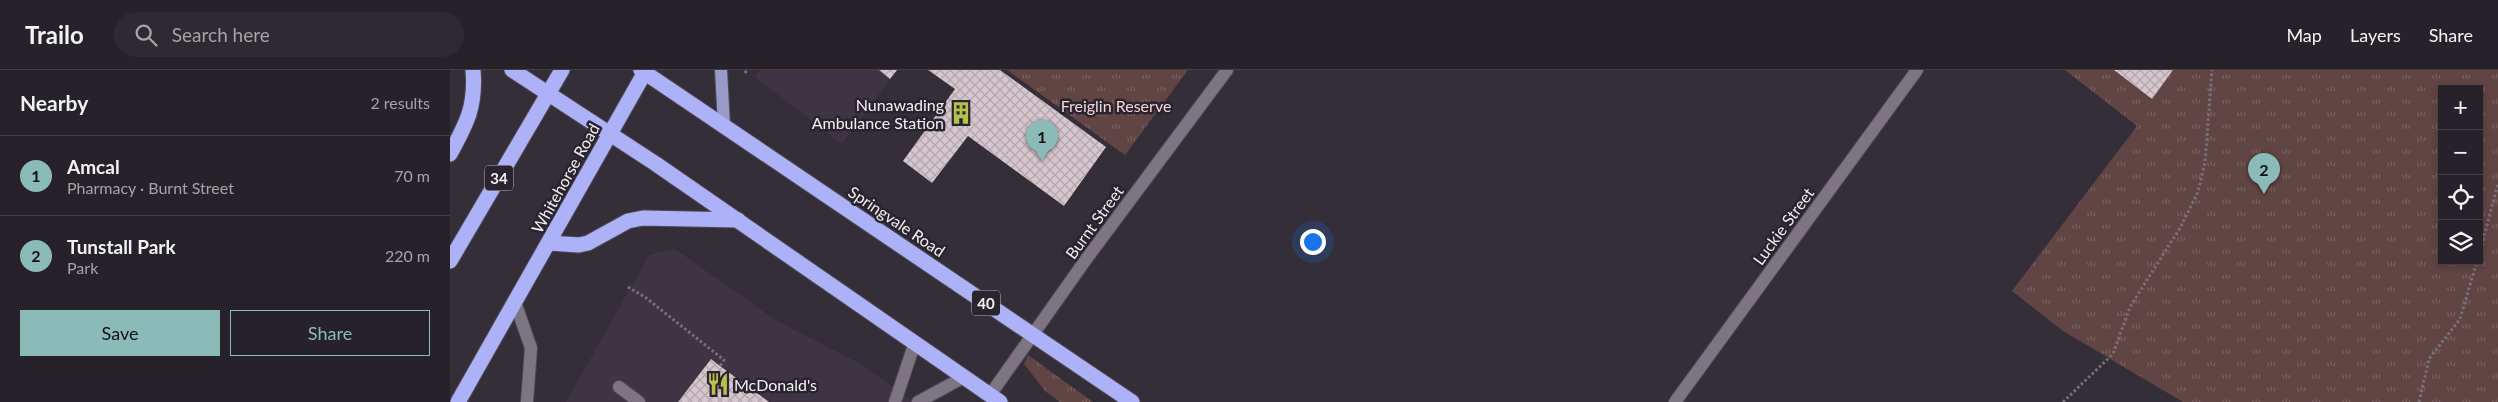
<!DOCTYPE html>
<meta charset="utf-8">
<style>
:root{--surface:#27222a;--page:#2f2a32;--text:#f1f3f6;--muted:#a4a4a8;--line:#433f47;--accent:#8bbbb9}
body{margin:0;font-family:Lato,sans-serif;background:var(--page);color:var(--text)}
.controls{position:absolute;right:15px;top:15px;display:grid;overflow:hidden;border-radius:0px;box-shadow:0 2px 8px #0003}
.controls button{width:45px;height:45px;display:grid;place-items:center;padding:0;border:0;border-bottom:1px solid var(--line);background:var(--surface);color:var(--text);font:25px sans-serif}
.you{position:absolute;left:862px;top:171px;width:18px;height:18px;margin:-12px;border:4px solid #fff;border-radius:50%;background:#1a73e8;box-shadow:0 0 0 8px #1a73e833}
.badge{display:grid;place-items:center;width:32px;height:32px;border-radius:50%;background:var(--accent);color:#111;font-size:16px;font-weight:700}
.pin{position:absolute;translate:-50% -41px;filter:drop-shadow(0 1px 2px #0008)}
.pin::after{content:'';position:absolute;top:26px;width:18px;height:15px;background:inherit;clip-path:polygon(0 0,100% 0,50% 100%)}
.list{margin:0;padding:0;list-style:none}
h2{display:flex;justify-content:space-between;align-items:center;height:65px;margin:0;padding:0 20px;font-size:21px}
h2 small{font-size:16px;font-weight:400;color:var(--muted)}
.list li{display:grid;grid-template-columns:32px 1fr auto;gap:15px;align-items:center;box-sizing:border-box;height:80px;padding:0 20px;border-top:1px solid var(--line)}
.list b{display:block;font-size:19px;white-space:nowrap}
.list p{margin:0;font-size:16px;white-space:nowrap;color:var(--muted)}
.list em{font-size:16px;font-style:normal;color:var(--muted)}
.actions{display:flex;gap:10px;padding:15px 20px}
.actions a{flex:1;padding:11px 0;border:1px solid var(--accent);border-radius:0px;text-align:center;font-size:18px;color:var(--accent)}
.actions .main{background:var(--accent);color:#111}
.icon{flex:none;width:28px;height:28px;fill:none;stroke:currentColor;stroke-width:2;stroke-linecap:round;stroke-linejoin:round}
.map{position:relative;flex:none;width:2048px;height:332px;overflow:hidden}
header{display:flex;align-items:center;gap:30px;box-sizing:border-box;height:70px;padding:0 25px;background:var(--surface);border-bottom:1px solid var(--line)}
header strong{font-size:24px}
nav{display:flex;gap:28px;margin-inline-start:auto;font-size:18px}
.search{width:350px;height:45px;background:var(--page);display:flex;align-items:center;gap:12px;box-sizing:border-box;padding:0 18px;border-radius:28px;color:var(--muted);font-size:19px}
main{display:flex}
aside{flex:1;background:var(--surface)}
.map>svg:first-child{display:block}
.built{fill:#3f3444}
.grass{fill:url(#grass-tufts);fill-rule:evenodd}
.building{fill:url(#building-cross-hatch)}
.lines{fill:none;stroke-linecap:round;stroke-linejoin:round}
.lane-casing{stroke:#504a53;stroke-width:14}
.street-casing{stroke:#504a53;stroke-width:14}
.primary-casing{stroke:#504a53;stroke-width:14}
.highway-casing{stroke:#504a53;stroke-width:17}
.path{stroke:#77717a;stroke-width:3;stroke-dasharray:2.5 2.5;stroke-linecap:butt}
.lane{stroke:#7d7581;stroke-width:12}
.street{stroke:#7d7581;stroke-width:12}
.primary{stroke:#9a9ac8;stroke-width:12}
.highway{stroke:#adb2f8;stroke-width:15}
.labels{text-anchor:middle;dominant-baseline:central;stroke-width:5;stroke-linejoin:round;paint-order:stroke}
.shield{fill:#2a242e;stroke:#b7b2ba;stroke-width:1}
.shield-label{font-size:15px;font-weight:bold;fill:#f3eff6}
.poi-label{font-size:16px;fill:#f3eff6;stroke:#2a242e;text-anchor:end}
.park-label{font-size:16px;fill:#f4d4d4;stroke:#2a242e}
.street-label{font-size:16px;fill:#f3eff6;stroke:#2a242e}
</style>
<header>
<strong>Trailo</strong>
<div class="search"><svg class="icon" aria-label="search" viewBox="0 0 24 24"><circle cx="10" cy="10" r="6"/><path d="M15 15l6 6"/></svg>Search here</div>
<nav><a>Map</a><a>Layers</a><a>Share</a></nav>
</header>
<main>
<aside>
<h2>Nearby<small>2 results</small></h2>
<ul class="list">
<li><span class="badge">1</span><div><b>Amcal</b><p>Pharmacy · Burnt Street</p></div><em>70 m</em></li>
<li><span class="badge">2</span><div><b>Tunstall Park</b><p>Park</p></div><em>220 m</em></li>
</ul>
<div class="actions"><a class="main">Save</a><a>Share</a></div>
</aside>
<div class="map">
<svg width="2048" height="332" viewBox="0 0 2048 332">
<defs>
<pattern id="grass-tufts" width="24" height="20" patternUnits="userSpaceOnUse" patternTransform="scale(1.25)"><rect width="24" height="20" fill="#614444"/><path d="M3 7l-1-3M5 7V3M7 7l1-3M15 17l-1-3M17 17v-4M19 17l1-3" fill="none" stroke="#785f60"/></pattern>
<pattern id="building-cross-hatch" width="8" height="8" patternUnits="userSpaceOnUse" patternTransform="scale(1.25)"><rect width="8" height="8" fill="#d6c6ce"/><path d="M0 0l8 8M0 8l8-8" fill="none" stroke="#b3a6ad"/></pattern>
</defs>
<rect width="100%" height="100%" fill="#342e38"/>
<g class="built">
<path d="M 309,0 L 447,0 L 392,74 L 305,7 Z"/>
<path d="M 225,179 L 327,251 L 409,293 L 464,332 L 116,332 L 199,185 Z"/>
</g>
<g class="grass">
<path d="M 557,0 L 738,0 L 675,85 Z"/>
<path d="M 1615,0 L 2048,0 L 2048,332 L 1733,332 L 1613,261 L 1562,221 L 1687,56 ZM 1992,19 L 2029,19 L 2029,191 L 1992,191 Z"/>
<path d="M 578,285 L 643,332 L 610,332 L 595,321 L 574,294 Z"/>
</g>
<g class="building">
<path d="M 429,0 L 447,0 L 440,9 Z"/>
<path d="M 478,0 L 550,0 L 656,77 L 614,136 L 518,66 L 482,113 L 453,91 L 505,19 Z"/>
<path d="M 1664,0 L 1723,0 L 1702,29 Z"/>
<path d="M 261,289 L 270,296 L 319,332 L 228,332 Z"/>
</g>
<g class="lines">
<defs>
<g id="lane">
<path d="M 169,317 L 189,332"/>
<path d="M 445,332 L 465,272"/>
<path d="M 468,332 L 514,307"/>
</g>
<g id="street">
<path d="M 65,232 L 81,278 L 77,332"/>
<path d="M 540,325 L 637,188 L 777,0"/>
<path d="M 1225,332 L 1467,0"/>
</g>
<path id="primary" d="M 271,0 L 274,55"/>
<g id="highway">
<path d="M 62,0 L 206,94 L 550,332"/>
<path d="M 191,0 L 682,332"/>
<path d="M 0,84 C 17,53 26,36 23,0"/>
<path d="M 99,173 L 129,175 L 138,173 L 178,151 L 193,148 L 288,150"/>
<path d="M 0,191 L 112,0"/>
<path d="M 8,332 L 195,2"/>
</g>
</defs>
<use href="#lane" class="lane-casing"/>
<use href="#street" class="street-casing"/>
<use href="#primary" class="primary-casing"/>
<use href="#highway" class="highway-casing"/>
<g class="path">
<path d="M 295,3 L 297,0"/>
<path d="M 2029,185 L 2048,114"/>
<path d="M 178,217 L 195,227 L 274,290 L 270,296"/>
<path d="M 1613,332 L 1663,284 L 1680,237 L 1730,158 L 1748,122 L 1755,92 L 1762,0"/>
<path d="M 1969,332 L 1979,289 L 2010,249 L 2027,191"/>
</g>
<use href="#lane" class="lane"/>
<use href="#street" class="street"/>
<use href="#primary" class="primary"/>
<use href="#highway" class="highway"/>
</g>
<defs>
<symbol id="building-bare" viewBox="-9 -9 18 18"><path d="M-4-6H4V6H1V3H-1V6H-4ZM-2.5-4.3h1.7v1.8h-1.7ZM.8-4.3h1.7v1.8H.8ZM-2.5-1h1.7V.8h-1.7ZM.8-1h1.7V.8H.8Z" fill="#b5c249" stroke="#2a242e" stroke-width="2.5" paint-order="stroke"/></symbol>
<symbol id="restaurant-bare" viewBox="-9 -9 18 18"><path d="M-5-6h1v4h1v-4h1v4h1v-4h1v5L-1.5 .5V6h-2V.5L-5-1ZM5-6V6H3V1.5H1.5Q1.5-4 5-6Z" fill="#b5c249" stroke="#2a242e" stroke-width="2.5" paint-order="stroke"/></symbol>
</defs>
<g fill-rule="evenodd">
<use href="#building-bare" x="495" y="27" width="32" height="32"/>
<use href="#restaurant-bare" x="252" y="298" width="32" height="32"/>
</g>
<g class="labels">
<g class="shield">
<rect x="35" y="95.5" width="28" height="25" rx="4"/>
<rect x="522" y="220.5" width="28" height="25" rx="4"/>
</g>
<g class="shield-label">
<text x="49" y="108">34</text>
<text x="536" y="233">40</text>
</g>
<g class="poi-label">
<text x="494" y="34">Nunawading<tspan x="494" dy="18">Ambulance Station</tspan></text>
<text x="284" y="314" text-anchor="start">McDonald's</text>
</g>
<g class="park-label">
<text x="666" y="35">Freiglin Reserve</text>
</g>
<g class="street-label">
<text transform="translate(115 108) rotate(-61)">Whitehorse Road</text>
<text transform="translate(447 151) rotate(34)">Springvale Road</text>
<text transform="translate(644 152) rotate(-54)">Burnt Street</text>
<text transform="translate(1333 156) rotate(-54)">Luckie Street</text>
</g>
</g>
</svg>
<div class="controls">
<button>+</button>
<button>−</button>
<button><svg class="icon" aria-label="locate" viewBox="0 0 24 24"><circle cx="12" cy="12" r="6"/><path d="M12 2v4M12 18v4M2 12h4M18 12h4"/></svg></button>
<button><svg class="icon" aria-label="layers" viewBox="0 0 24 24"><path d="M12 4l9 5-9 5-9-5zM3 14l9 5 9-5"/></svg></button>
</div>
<div class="you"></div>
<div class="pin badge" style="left:592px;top:91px">1</div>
<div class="pin badge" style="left:1814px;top:124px">2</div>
</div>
</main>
